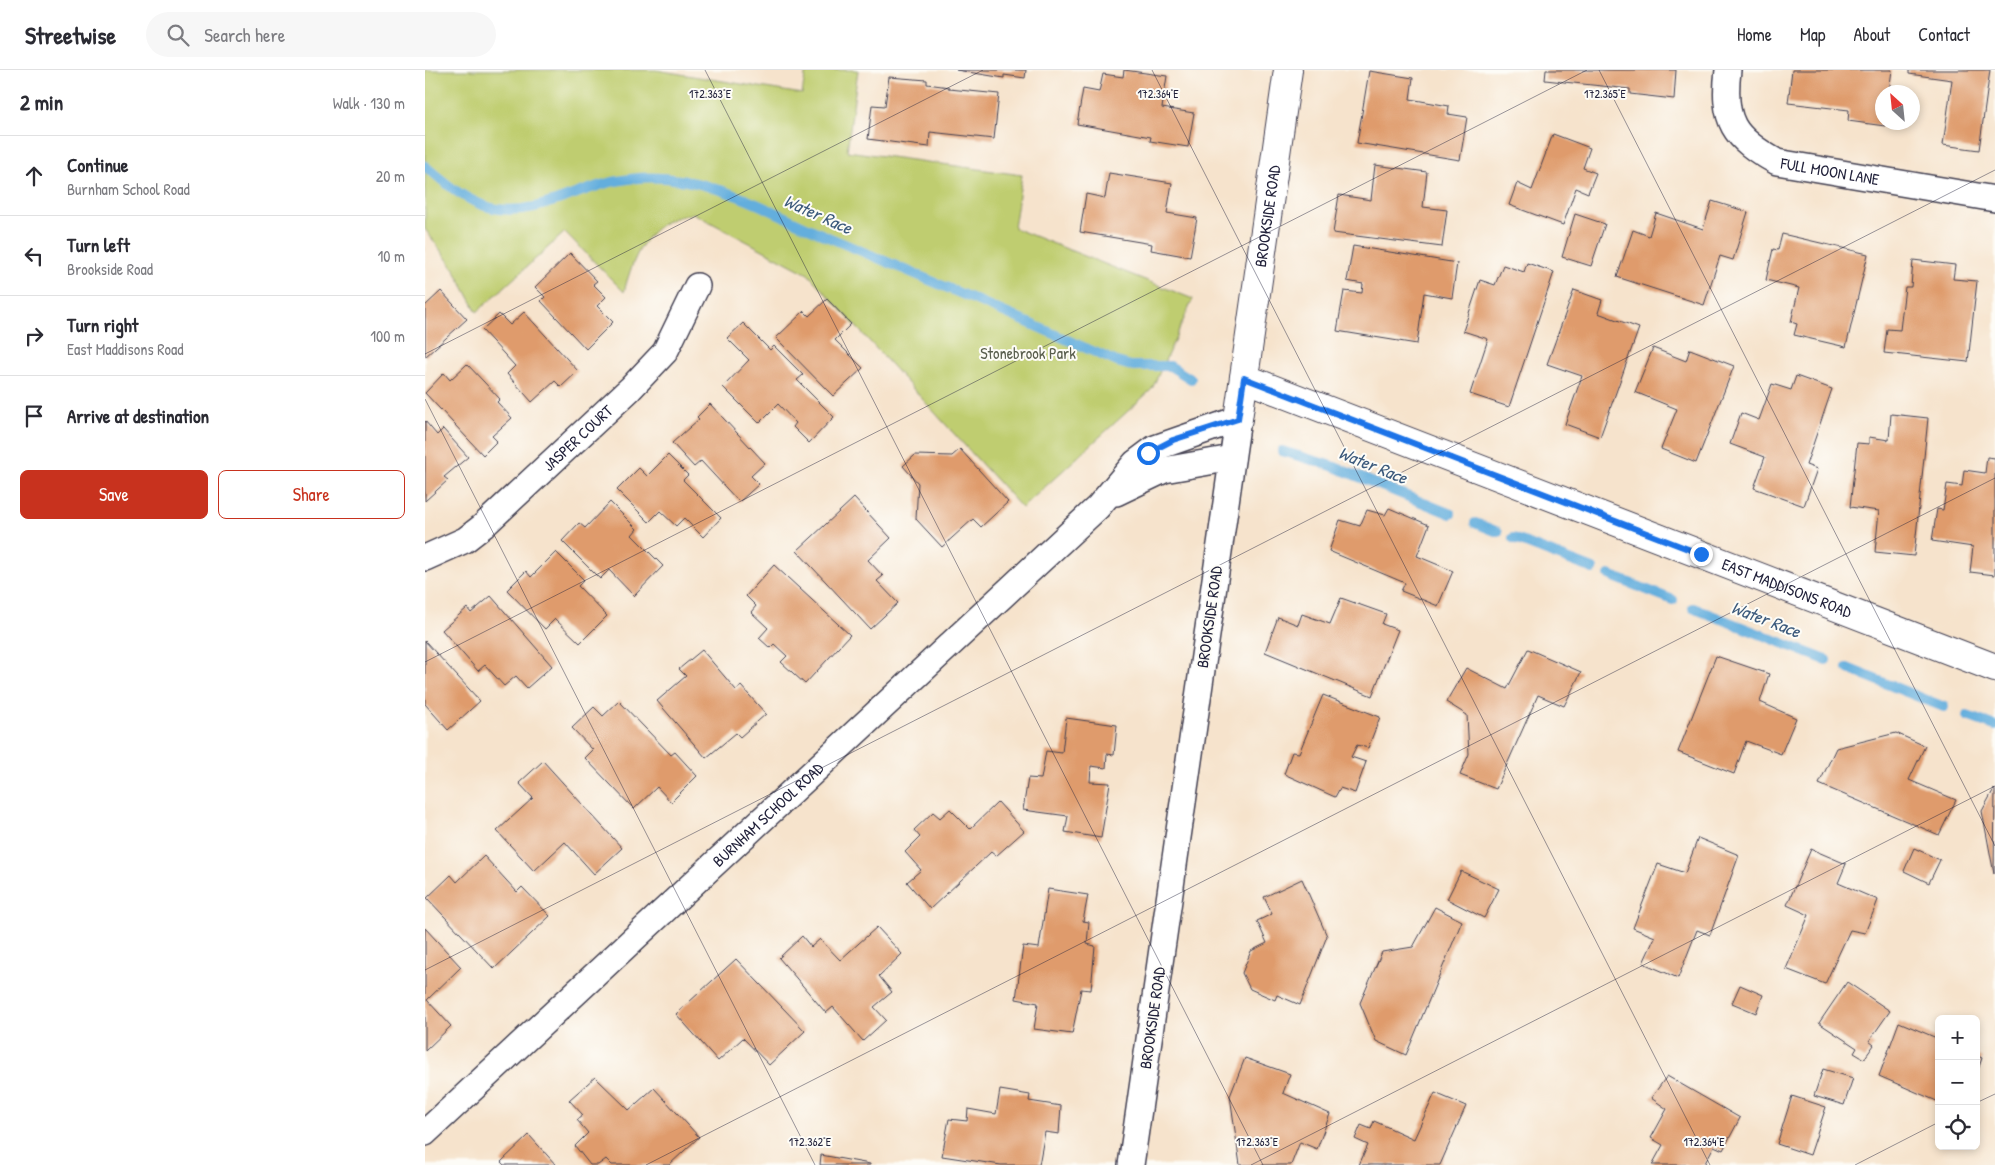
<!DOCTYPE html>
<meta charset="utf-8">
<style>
:root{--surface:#fff;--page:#f7f7f7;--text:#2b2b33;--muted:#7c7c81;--line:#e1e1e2;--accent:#c8321e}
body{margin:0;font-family:"Patrick Hand",sans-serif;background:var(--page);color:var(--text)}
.controls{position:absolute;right:15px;bottom:15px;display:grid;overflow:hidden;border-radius:8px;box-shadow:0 2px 8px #0003}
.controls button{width:45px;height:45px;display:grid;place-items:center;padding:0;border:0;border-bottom:1px solid var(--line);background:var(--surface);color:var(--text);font:25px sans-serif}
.compass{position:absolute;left:1450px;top:15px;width:45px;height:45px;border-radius:50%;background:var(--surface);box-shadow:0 2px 8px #0003;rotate:333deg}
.stop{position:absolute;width:15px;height:15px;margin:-11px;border:4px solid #1a73e8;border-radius:50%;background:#fff}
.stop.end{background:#1a73e8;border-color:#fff;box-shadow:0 1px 5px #0008}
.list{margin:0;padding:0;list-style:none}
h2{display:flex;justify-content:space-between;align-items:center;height:65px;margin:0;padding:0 20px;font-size:21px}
h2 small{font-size:16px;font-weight:400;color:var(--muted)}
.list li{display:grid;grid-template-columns:32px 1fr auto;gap:15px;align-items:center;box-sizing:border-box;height:80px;padding:0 20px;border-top:1px solid var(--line)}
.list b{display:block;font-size:19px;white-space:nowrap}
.list p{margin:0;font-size:16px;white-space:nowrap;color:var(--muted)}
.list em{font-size:16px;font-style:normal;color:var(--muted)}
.actions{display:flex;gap:10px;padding:15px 20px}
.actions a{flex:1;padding:11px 0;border:1px solid var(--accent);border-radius:8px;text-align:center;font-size:18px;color:var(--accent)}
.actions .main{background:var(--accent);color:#fff}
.icon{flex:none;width:28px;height:28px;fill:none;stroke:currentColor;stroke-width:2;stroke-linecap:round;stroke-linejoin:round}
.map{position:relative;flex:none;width:1570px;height:1095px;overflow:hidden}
header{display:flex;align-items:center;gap:30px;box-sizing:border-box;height:70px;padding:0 25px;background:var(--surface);border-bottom:1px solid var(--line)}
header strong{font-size:24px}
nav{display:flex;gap:28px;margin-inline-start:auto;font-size:18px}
.search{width:350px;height:45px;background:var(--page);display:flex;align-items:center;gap:12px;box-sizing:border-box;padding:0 18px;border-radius:28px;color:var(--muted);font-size:19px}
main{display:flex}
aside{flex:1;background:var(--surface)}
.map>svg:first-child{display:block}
.green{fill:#bfcd6f;stroke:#707855}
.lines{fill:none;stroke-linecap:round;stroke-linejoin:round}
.stream{stroke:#64aedd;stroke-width:10}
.building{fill:#df9b6c}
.minor-casing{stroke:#423f51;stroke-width:28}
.tertiary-casing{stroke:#423f51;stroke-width:30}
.minor{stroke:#fff;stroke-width:25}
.tertiary{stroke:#fff;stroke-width:28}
.route{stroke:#1a73e8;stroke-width:6}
.ticks{fill:none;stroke:#22223b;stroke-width:1;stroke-opacity:0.45}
.labels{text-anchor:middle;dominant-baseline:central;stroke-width:4;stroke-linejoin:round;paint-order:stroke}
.street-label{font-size:16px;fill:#22223b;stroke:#fdfcf7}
.park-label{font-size:16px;fill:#595e4d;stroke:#fdfcf7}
.water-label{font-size:18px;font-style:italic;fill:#3c5a7c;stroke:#fdfcf7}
.ticks-label{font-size:12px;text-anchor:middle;fill:#22223b;stroke:#fdfcf7;stroke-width:4;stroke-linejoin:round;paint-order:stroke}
</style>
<header>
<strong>Streetwise</strong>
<div class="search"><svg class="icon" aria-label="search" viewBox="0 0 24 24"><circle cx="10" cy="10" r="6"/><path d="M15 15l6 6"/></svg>Search here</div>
<nav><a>Home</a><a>Map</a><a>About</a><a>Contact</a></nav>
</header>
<main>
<aside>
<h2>2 min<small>Walk · 130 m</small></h2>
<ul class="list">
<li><svg class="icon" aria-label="ahead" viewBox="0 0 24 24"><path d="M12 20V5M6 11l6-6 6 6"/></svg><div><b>Continue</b><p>Burnham School Road</p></div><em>20 m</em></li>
<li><svg class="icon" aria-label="left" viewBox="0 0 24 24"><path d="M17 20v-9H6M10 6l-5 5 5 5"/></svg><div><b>Turn left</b><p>Brookside Road</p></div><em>10 m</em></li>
<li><svg class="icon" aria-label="right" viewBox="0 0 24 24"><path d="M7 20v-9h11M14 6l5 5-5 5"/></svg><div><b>Turn right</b><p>East Maddisons Road</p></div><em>100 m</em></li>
<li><svg class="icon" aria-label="arrive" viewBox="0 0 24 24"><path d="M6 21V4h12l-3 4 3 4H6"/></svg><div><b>Arrive at destination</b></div></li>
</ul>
<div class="actions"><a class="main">Save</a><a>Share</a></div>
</aside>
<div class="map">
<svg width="1570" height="1095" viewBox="0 0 1570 1095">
<rect width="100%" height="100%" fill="#fdfcf7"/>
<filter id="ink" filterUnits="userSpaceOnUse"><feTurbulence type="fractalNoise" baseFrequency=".02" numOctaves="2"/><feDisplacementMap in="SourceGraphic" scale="10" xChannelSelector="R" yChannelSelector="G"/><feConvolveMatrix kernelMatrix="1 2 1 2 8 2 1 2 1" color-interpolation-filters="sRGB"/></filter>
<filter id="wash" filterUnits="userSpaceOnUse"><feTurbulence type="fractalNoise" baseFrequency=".0096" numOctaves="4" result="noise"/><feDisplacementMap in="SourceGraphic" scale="20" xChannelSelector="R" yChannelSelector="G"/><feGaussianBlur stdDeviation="1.12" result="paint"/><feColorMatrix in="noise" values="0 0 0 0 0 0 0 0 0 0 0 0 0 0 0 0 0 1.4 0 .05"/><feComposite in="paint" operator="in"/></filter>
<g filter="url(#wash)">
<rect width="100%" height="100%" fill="#f6e3cc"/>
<path class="green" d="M 0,0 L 231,0 L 377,24 L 381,0 L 433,0 L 422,81 L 597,105 L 589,158 L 768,229 L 727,319 L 597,438 L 383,204 L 268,143 C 260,146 249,147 241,152 C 216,166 206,195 199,222 L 140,162 L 52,242 L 29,199 L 0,159 Z"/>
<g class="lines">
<g class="stream">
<path d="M 0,96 C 19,112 41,132 67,138 C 109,147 148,121 187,112 C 209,107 233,106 255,110 C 307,118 356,146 403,167 C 500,208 596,249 692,292 L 706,296 L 745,296 L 766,309"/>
<path d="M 857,381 L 907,396 L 1026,444"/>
<path d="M 1050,453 L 1073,462"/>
<path d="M 1088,468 L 1168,499"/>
<path d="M 1184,505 L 1248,530"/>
<path d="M 1268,538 L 1401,590"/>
<path d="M 1422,598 L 1519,637"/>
<path d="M 1542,646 L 1570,656"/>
</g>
</g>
<g id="blocks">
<g class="building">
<path d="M 531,0 L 601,0 L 600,8 L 579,5 L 579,8 Z"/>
<path d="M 699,0 L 742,6 L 737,38 L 769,43 L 763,77 L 725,71 L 726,67 L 652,54 L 658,19 L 674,22 L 678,4 L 698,7 Z"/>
<path d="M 1121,0 L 1251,0 L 1249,29 L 1205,24 L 1205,19 L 1120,10 Z"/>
<path d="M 1367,0 L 1467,0 L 1464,22 L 1458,22 L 1458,52 L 1460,52 L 1460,56 L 1423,51 L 1424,40 L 1363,33 Z"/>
<path d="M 1484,0 L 1565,0 L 1554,80 L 1518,75 L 1527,10 L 1484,4 Z"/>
<path d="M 944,1 L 988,8 L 985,29 L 1024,36 L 1023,44 L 1042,47 L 1035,90 L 932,73 Z"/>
<path d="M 464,7 L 502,10 L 502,14 L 524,17 L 524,19 L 574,24 L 569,69 L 505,62 L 504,77 L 443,69 L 447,35 L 460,36 Z"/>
<path d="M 1128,64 L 1165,78 L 1158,98 L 1171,103 L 1163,123 L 1151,118 L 1138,155 L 1084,135 L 1092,113 L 1107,120 Z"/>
<path d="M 950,95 L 1002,102 L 998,137 L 1022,140 L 1017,177 L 908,163 L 914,125 L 946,130 Z"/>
<path d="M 684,103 L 747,113 L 742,143 L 772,148 L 765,187 L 726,180 L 727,174 L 655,162 L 661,124 L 680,128 Z"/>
<path d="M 1287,131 L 1323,142 L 1308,190 L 1295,186 L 1279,235 L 1192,207 L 1208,160 L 1224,166 L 1231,143 L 1278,159 Z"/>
<path d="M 1150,144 L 1180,154 L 1166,196 L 1137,187 Z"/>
<path d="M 1357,164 L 1443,184 L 1421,277 L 1369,265 L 1372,254 L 1366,252 L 1374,218 L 1341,210 L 1348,179 L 1353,180 Z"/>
<path d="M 928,176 L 1032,193 L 1027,228 L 999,223 L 992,274 L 912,261 L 919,221 L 937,223 L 938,214 L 922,211 Z"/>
<path d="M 145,183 L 172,211 L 168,214 L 181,227 L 172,236 L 188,252 L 161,279 L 116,231 L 120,227 L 110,217 Z"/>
<path d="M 1488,190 L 1530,195 L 1528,209 L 1552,211 L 1543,292 L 1459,283 L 1462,259 L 1475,260 L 1480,217 L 1486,217 Z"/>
<path d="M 1102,193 L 1129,202 L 1084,337 L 1045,324 L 1063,269 L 1038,261 L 1055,210 L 1070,215 L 1078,195 L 1099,202 Z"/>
<path d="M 1149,220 L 1177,230 L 1173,243 L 1214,258 L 1175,367 L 1140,354 L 1157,306 L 1122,294 Z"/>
<path d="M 16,221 L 42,249 L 0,287 L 0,236 Z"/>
<path d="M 402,229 L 426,254 L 410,270 L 438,298 L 408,326 L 351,268 L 379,241 L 384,246 Z"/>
<path d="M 99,242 L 153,301 L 136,317 L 130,311 L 107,332 L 82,304 L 90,296 L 57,260 L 74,244 L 85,255 Z"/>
<path d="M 318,253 L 345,280 L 349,276 L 378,305 L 372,310 L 409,347 L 384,373 L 368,357 L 371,353 L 353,334 L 334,353 L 298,317 L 324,290 L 302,268 Z"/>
<path d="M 1228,278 L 1261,291 L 1265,279 L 1309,296 L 1271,393 L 1236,379 L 1252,339 L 1210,322 Z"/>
<path d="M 42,294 L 75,329 L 72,332 L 87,348 L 67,366 L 72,371 L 58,385 L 0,323 L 19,303 L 25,310 Z"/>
<path d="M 1371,306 L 1407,319 L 1381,395 L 1392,399 L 1379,436 L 1329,418 L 1340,387 L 1305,374 L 1316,343 L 1334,350 L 1347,314 L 1366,320 Z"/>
<path d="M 285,334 L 340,393 L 326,406 L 334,414 L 314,432 L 276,391 L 269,397 L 247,373 L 274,349 L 272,347 Z"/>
<path d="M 1466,344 L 1503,348 L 1489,486 L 1450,482 L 1454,441 L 1425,437 L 1432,373 L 1444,374 L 1444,367 L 1464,370 Z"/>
<path d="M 0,351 L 12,365 L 18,359 L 43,387 L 19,407 L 23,410 L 0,431 Z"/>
<path d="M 535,379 L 583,432 L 556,457 L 548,449 L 517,477 L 491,449 L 493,413 L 478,396 L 490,385 L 527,386 Z"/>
<path d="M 243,385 L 263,405 L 258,410 L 296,448 L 278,467 L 259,448 L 251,456 L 235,441 L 224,452 L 192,420 L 214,398 L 222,406 Z"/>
<path d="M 1562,387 L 1570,388 L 1570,505 L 1545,502 L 1548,477 L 1507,471 L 1512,439 L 1518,440 L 1522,414 L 1537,416 L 1539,400 L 1560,403 Z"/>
<path d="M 429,428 L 466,468 L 443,490 L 458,506 L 452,511 L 473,533 L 445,559 L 372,481 Z"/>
<path d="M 185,432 L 212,459 L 207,465 L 238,496 L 209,526 L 184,500 L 175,509 L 137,471 L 154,453 L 160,458 Z"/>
<path d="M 964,438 L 1004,455 L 992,486 L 1028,501 L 1013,536 L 976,521 L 980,513 L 904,481 L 915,450 L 935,456 L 942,440 L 960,445 Z"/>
<path d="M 131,482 L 159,510 L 153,516 L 182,546 L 155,573 L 130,549 L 120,559 L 82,520 L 101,501 L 106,507 Z"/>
<path d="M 349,495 L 425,565 L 380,614 L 356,592 L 362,586 L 349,574 L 345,578 L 334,568 L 343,558 L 326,542 L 331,536 L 321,526 Z"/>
<path d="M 66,526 L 127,596 L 102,618 L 91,606 L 79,616 L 60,595 L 53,601 L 17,560 L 42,538 L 46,543 Z"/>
<path d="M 916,528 L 961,544 L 957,554 L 973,560 L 947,626 L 840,582 L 853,547 L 873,555 L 877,544 L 905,554 Z"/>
<path d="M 0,571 L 55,631 L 23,660 L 0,634 Z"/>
<path d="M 1103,579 L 1156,602 L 1139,636 L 1113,625 L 1071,719 L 1035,705 L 1044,684 L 1042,645 L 1021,632 L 1041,598 L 1082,619 Z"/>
<path d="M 277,580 L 311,620 L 316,616 L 341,644 L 315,667 L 311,663 L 281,688 L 232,631 L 261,606 L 254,599 Z"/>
<path d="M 1291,586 L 1344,604 L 1335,632 L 1371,648 L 1356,684 L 1321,671 L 1309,704 L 1253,682 Z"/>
<path d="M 898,625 L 955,647 L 943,678 L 932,675 L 926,687 L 941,692 L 930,723 L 915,718 L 910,727 L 859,704 L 867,682 L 874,683 Z"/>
<path d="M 194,631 L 246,685 L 250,682 L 272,706 L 246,732 L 232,717 L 209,739 L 160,688 L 168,680 L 147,658 L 169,637 L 178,646 Z"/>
<path d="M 641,648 L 692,655 L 689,685 L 682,684 L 681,698 L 666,696 L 665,712 L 685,713 L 676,768 L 640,762 L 643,746 L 598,740 L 603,708 L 616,709 L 621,681 L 637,683 Z"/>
<path d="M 1471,663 L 1500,676 L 1484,710 L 1531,730 L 1514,765 L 1394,714 L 1411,678 Z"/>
<path d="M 118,691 L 197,778 L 169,804 L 140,772 L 109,801 L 72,761 L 108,728 L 94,713 Z"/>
<path d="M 1569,719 L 1570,720 L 1569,804 L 1557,741 Z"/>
<path d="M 573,732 L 599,761 L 571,786 L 566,782 L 505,839 L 482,812 L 496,800 L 480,782 L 495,767 L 489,760 L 508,742 L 515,748 L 525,739 L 545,759 Z"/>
<path d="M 1273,768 L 1314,785 L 1285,865 L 1272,860 L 1253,908 L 1218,893 L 1230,867 L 1208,858 L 1233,794 L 1260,803 Z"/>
<path d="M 1489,778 L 1515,790 L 1504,813 L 1479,801 Z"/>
<path d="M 1386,779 L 1421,794 L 1413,813 L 1453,830 L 1440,863 L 1425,860 L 1400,914 L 1361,899 L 1384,845 L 1362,835 Z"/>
<path d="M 59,786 L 92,822 L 97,817 L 125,846 L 69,899 L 2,828 L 26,805 L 32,812 Z"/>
<path d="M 1036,801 L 1074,819 L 1059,848 L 1022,829 Z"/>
<path d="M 877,809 L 902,866 L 875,935 L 852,925 L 850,930 L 825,919 L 817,903 L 826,881 L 842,873 L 832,851 L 847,844 L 839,827 Z"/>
<path d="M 623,819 L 663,825 L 658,851 L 664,852 L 662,874 L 670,876 L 666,920 L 656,919 L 647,964 L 609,959 L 613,933 L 591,929 L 598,876 L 614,878 Z"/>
<path d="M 1010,837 L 1037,851 L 981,985 L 951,971 L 935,933 L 957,882 L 988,877 Z"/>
<path d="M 452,857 L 477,884 L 454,906 L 467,922 L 449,937 L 461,950 L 438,971 L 408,937 L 401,943 L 354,888 L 377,866 L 386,877 L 395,869 L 415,890 Z"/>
<path d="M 0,858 L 36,897 L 2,930 L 26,956 L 0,981 Z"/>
<path d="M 311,889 L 380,961 L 344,995 L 318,968 L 293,991 L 251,944 Z"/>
<path d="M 1422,912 L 1465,941 L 1444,971 L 1449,975 L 1439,989 L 1429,983 L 1432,978 L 1394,953 Z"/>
<path d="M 1315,915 L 1338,925 L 1331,943 L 1307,933 Z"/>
<path d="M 1474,952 L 1514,969 L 1514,1032 L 1454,1006 Z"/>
<path d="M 1551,985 L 1557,988 L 1552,1003 L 1551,1003 Z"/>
<path d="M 820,988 L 865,1004 L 858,1023 L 905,1044 L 892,1079 L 875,1072 L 866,1095 L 815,1095 L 805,1026 Z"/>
<path d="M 1398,999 L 1428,1008 L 1419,1035 L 1389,1026 Z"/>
<path d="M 1242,1006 L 1315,1048 L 1298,1080 L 1289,1076 L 1279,1095 L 1227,1095 L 1238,1075 L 1226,1068 L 1242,1039 L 1226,1028 Z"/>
<path d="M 170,1007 L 204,1040 L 229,1018 L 274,1067 L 244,1095 L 187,1095 L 181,1089 L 173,1095 L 165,1095 L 150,1076 L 163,1063 L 152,1050 L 158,1045 L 144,1030 Z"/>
<path d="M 575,1020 L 605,1025 L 604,1031 L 636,1036 L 634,1064 L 620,1062 L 614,1095 L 576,1095 L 517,1086 L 524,1049 L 542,1051 L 543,1039 L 571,1044 Z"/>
<path d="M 1010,1023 L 1041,1036 L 1015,1095 L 934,1095 L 943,1075 L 930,1069 L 936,1055 L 946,1059 L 949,1051 L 989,1069 Z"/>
<path d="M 1367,1026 L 1401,1037 L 1385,1085 L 1352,1074 Z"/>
<path d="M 104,1065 L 131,1095 L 79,1095 L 76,1092 Z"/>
<path d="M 396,1085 L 445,1094 L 445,1095 L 395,1095 Z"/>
</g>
</g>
</g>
<g filter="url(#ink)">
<use href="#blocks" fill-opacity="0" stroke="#423f51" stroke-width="1"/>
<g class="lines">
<defs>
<g id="minor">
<path id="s1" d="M 1303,0 C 1297,51 1308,68 1352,92 L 1570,129"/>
<path d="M 691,423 L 739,400 L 807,388"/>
<path id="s2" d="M 0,488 L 40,470 L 58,456 L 205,319 L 240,282 L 272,216"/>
<path id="s3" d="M 0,1063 L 673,437 L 710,393 L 730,378 L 813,349 L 706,1095"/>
</g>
<g id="tertiary">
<path id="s4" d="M 819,308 L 1570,598"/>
<path id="s5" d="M 813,349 L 863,0"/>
</g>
</defs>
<use href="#minor" class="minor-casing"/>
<use href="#tertiary" class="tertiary-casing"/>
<use href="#minor" class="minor"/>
<use href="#tertiary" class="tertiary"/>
</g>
</g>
<g class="lines" filter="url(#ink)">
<path class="route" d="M 723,383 L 748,370 L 813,349 L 819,308 L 1276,484"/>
</g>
<path class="ticks" d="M 280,0 L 838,1095M 727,0 L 1285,1095M 1174,0 L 1570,776M 0,284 L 558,0M 0,329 L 390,1095M 0,592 L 1162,0M 0,900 L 1570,100M 1551,1033 L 1570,1024M 221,1095 L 1570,408M 826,1095 L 1570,716M 1430,1095 L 1514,1052"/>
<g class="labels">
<g class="street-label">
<text stroke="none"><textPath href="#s1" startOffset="168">FULL MOON LANE</textPath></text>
<text stroke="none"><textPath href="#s5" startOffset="205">BROOKSIDE ROAD</textPath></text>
<text stroke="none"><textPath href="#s2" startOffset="196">JASPER COURT</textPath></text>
<text stroke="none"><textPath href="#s4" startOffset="582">EAST MADDISONS ROAD</textPath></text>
<text transform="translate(784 547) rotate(-82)">BROOKSIDE ROAD</text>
<text stroke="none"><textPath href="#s3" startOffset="468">BURNHAM SCHOOL ROAD</textPath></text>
<text transform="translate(727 948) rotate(-82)">BROOKSIDE ROAD</text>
</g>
<g class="park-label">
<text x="603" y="283">Stonebrook Park</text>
</g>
<g class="water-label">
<text transform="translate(393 144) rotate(24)">Water Race</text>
<text transform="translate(948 395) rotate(22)">Water Race</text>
<text transform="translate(1341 549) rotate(21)">Water Race</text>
</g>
</g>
<g class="ticks-label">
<text x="285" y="28">172.363°E</text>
<text x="733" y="28">172.364°E</text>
<text x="1180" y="28">172.365°E</text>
<text x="385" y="1076">172.362°E</text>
<text x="832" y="1076">172.363°E</text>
<text x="1279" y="1076">172.364°E</text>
</g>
</svg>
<div class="controls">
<button>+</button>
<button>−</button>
<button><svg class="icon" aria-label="locate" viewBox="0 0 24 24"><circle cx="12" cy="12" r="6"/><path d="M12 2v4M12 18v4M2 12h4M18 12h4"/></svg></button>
</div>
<svg class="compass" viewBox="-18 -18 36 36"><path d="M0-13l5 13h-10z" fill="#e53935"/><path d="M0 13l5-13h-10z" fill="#7c7c81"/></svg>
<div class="stop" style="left:723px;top:383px"></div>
<div class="stop end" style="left:1276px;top:484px"></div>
</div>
</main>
